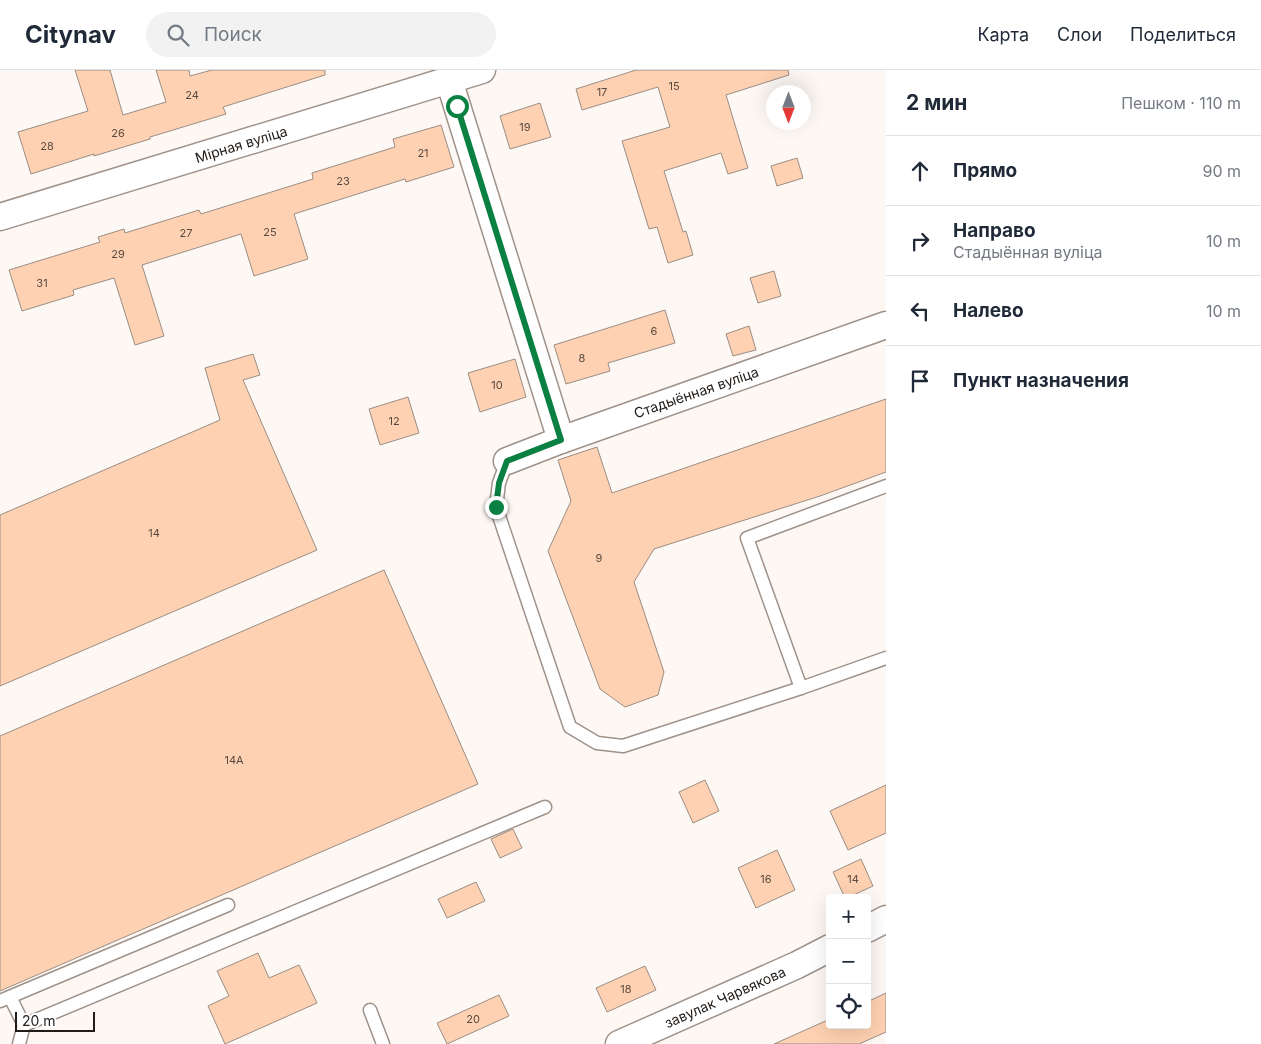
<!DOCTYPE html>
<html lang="ru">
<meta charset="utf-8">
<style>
:root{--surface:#fff;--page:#f2f2f3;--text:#1f2937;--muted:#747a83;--line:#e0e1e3}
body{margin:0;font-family:Inter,sans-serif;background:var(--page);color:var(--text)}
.controls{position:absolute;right:15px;bottom:15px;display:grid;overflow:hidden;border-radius:5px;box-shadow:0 5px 20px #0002}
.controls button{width:45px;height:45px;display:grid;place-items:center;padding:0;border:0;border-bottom:1px solid var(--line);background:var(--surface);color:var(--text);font:25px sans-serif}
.compass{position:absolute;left:766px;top:15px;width:45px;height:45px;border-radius:50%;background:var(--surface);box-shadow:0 5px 20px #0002;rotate:180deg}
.scale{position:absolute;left:15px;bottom:12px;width:80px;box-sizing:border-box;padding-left:5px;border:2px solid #211c18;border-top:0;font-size:14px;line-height:18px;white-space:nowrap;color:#211c18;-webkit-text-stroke:4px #fff;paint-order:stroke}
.stop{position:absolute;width:15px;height:15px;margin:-11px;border:4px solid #0b8043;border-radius:50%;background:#fff}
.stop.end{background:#0b8043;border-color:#fff;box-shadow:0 1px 5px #0008}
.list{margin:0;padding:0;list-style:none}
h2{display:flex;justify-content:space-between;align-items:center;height:65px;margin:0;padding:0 20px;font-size:21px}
h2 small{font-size:16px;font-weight:400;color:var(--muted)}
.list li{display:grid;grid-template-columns:32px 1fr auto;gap:15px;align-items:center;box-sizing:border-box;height:70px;padding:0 20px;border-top:1px solid var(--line)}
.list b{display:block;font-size:19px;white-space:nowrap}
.list p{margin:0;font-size:16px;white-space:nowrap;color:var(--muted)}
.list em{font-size:16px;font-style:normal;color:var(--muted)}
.icon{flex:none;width:28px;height:28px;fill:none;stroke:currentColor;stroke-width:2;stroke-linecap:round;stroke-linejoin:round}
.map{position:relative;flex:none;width:886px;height:974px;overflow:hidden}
header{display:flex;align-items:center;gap:30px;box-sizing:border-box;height:70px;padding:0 25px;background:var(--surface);border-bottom:1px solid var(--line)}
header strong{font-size:24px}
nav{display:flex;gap:28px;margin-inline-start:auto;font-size:18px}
.search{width:350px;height:45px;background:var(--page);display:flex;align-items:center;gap:12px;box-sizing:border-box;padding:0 18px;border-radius:28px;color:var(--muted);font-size:19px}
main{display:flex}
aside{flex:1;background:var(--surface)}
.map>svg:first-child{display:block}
.building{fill:#fed1b2;stroke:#9a8d84}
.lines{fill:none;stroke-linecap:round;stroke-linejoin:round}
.lane-casing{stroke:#9f9289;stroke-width:15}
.street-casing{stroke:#9f9289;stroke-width:29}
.lane{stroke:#fff;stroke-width:12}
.street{stroke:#fff;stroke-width:26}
.route{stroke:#0b8043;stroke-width:6}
.labels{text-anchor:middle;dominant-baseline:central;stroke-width:4;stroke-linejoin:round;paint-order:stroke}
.number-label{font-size:11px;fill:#58493e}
.street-label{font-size:14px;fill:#211c18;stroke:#fff}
</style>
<header>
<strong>Citynav</strong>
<div class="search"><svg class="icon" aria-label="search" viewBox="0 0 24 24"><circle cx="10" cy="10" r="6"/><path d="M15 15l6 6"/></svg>Поиск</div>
<nav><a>Карта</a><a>Слои</a><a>Поделиться</a></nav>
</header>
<main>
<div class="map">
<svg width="886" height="974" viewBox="0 0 886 974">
<rect width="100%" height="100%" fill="#fef8f4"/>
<g class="building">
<path d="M 75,0 L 110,0 L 123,45 L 166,32 L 156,0 L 189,0 L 190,6 L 212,0 L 325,0 L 325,5 L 223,37 L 226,44 L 150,67 L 150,69 L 94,86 L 94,84 L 31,104 L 18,62 L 88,41 Z"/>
<path d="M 636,0 L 788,0 L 789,5 L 726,25 L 748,98 L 728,104 L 721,83 L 664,101 L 683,162 L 686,161 L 693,185 L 668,193 L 657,157 L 649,159 L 622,71 L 670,57 L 658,17 L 582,40 L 576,19 Z"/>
<path d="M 540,33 L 551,67 L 510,79 L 500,46 Z"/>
<path d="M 441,55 L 454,97 L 406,112 L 405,109 L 294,144 L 308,189 L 254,206 L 241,164 L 142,195 L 164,266 L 135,275 L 114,208 L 73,220 L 74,225 L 22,241 L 9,200 L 100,172 L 98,167 L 124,159 L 125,163 L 199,140 L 201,144 L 313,109 L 312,103 L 395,77 L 393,69 Z"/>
<path d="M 797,88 L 803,108 L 777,116 L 771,96 Z"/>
<path d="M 774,201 L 781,226 L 758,233 L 750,208 Z"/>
<path d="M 665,240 L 675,273 L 608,293 L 610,301 L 566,314 L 554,275 Z"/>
<path d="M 749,256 L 756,280 L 733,286 L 726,264 Z"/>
<path d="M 253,284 L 260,305 L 243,310 L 317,480 L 0,616 L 0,445 L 220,350 L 205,298 Z"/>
<path d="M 515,289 L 526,327 L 480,342 L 468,303 Z"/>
<path d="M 408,327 L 419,363 L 380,375 L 369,339 Z"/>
<path d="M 886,329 L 886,402 L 820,426 L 654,479 L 634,512 L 664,602 L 658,625 L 625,637 L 600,619 L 548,481 L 571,431 L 558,390 L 597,377 L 612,423 Z"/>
<path d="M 384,500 L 478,714 L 0,921 L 0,666 Z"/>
<path d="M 705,710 L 719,741 L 693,753 L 679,722 Z"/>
<path d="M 886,715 L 886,763 L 848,780 L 830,741 Z"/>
<path d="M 513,759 L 522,778 L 500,788 L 491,769 Z"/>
<path d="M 777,780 L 795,820 L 756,838 L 738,798 Z"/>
<path d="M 861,789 L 873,816 L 847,828 L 845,828 L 833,802 Z"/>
<path d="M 476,812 L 485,831 L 447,848 L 438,829 Z"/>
<path d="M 258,883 L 269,908 L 299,895 L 317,933 L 225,974 L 208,936 L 229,926 L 217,901 Z"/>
<path d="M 645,896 L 656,920 L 607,942 L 596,918 Z"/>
<path d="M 886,923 L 886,962 L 859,974 L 774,974 L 830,949 L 830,955 L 867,955 L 867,932 Z"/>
<path d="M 499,925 L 509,946 L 447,974 L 437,953 Z"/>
</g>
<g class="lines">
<defs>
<g id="lane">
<path d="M 507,391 L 499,413 L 496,437 L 570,657 L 597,673 L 623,676 L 801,618"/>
<path d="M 886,416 L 747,468 L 801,618 L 886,588"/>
<path d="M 10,927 L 24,955"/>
<path d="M 0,931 L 228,835"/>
<path d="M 370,940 L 383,974"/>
<path d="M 19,974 L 24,955 L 545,737"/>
</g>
<g id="street">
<path d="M 449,10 L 561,370"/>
<path d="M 0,147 L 482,0"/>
<path d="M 507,391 L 561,370 L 886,255"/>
<path d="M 867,859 L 886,849"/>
<path d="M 619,974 L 797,895 L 830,878"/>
</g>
</defs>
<use href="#lane" class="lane-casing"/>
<use href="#street" class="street-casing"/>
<use href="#lane" class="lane"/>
<use href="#street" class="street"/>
</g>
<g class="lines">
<path class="route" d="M 457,36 L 561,370 L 507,391 L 499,413 L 496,437"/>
</g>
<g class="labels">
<g class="number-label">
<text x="674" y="16">15</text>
<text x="602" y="22">17</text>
<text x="192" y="25">24</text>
<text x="525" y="57">19</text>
<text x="118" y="63">26</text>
<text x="47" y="76">28</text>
<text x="423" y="83">21</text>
<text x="343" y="111">23</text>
<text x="270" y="162">25</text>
<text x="186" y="163">27</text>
<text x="118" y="184">29</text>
<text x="42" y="213">31</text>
<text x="654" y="261">6</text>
<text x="582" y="288">8</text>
<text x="497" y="315">10</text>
<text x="394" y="351">12</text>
<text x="154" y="463">14</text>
<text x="599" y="488">9</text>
<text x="234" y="690">14А</text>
<text x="766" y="809">16</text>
<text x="853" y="809">14</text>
<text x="626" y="919">18</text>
<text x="473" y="949">20</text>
</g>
<g class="street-label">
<text transform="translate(241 74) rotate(-17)">Мірная вуліца</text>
<text transform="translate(696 322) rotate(-19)">Стадыённая вуліца</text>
<text transform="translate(725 927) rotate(-24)">завулак Чарвякова</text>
</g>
</g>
</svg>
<div class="controls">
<button>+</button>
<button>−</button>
<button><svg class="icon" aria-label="locate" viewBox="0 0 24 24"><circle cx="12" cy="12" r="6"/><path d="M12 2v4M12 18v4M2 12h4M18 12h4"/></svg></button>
</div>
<svg class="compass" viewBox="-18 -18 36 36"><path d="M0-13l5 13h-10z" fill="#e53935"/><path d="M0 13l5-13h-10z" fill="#747a83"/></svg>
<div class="scale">20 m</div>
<div class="stop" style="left:457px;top:36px"></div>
<div class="stop end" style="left:496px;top:437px"></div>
</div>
<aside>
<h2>2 мин<small>Пешком · 110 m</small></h2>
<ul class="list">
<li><svg class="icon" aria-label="ahead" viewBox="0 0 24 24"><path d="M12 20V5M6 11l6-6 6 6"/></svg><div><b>Прямо</b></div><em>90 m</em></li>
<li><svg class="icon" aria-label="right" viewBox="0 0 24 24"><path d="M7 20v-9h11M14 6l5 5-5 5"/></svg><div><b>Направо</b><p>Стадыённая вуліца</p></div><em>10 m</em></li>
<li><svg class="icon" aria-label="left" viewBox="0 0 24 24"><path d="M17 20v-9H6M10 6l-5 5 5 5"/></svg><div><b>Налево</b></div><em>10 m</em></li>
<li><svg class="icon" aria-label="arrive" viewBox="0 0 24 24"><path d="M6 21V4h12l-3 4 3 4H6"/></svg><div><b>Пункт назначения</b></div></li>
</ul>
</aside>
</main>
